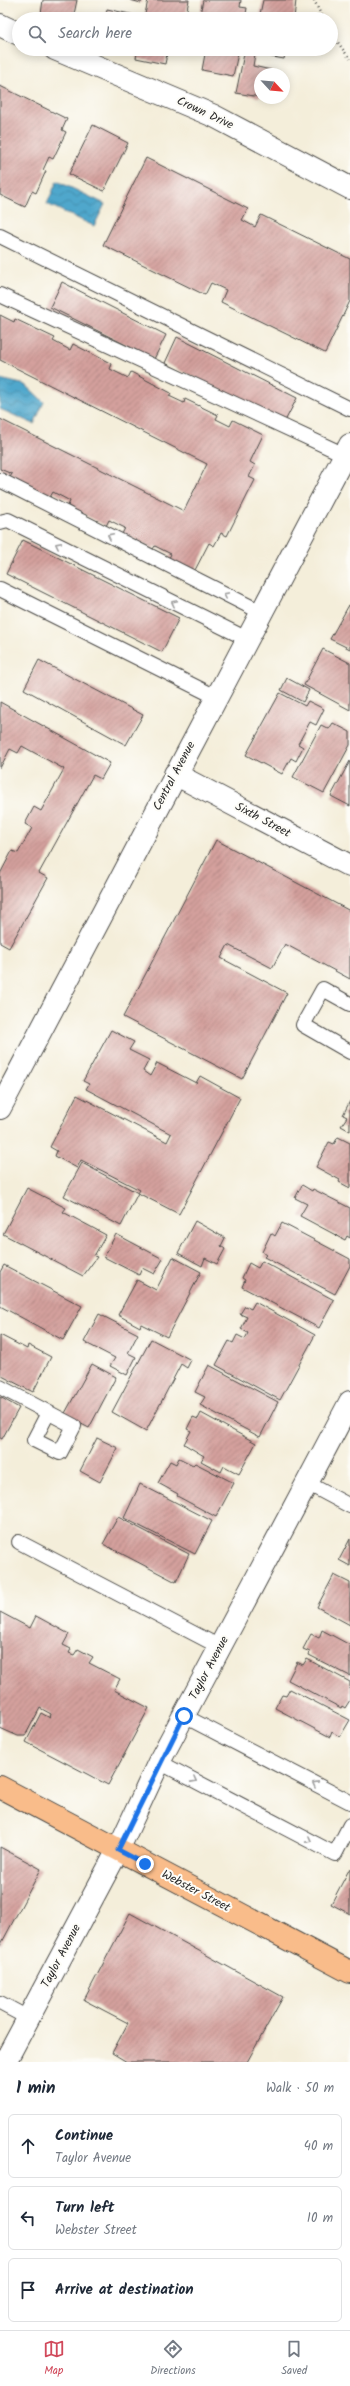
<!DOCTYPE html>
<meta charset="utf-8">
<style>
:root{--surface:#fff;--page:#f6f6f7;--text:#1f2937;--muted:#747a83;--line:#e0e1e3;--accent:#d1495b}
body{margin:0;font-family:Kalam,sans-serif;background:var(--page);color:var(--text)}
.compass{position:absolute;left:254px;top:68px;width:36px;height:36px;border-radius:50%;background:var(--surface);box-shadow:0 2px 10px #0003;rotate:116deg}
.stop{position:absolute;width:12px;height:12px;margin:-9px;border:3px solid #1a73e8;border-radius:50%;background:#fff}
.stop.end{background:#1a73e8;border-color:#fff;box-shadow:0 1px 4px #0008}
.list{margin:0;padding:0;list-style:none}
h2{display:flex;justify-content:space-between;align-items:center;height:52px;margin:0;padding:0 16px;font-size:17px}
h2 small{font-size:13px;font-weight:400;color:var(--muted)}
.list li{display:grid;grid-template-columns:26px 1fr auto;gap:12px;align-items:center;box-sizing:border-box;height:64px;margin:0 8px 8px;padding:0 8px;border:1px solid var(--line);border-radius:6px}
.list b{display:block;font-size:15px;white-space:nowrap}
.list p{margin:0;font-size:13px;white-space:nowrap;color:var(--muted)}
.list em{font-size:13px;font-style:normal;color:var(--muted)}
.icon{flex:none;width:22px;height:22px;fill:none;stroke:currentColor;stroke-width:2;stroke-linecap:round;stroke-linejoin:round}
.map{position:relative;flex:none;width:350px;height:2062px;overflow:hidden}
.search{position:absolute;background:var(--surface);box-shadow:0 2px 10px #0003;left:12px;right:12px;top:12px;height:44px;display:flex;align-items:center;gap:10px;box-sizing:border-box;padding:0 14px;border-radius:22px;color:var(--muted);font-size:15px}
.sheet{height:268px;background:var(--surface)}
nav{display:flex;justify-content:space-around;align-items:center;box-sizing:border-box;height:56px;border-top:1px solid var(--line);background:var(--surface);font-size:11px;color:var(--muted)}
nav a{display:grid;justify-items:center;gap:2px}
nav .on{color:var(--accent)}
.map>svg:first-child{display:block}
.water{fill:url(#water-waves);stroke:#3d697c}
.building{fill:url(#building-hatch)}
.lines{fill:none;stroke-linecap:round;stroke-linejoin:round}
.service-casing{stroke:#494845;stroke-width:16}
.minor-casing{stroke:#494845;stroke-width:24}
.tertiary-casing{stroke:#494845;stroke-width:24}
.primary-casing{stroke:#494845;stroke-width:24}
.path{stroke:#494845;stroke-width:2.5;stroke-dasharray:1 3;stroke-linecap:butt}
.service{stroke:#fff;stroke-width:14}
.minor{stroke:#fff;stroke-width:22}
.tertiary{stroke:#fff;stroke-width:22}
.primary{stroke:#f9bc8a;stroke-width:22}
.oneway{stroke:#a0a0a0}
.route{stroke:#1a73e8;stroke-width:5}
.labels{text-anchor:middle;dominant-baseline:central;stroke-width:4;stroke-linejoin:round;paint-order:stroke}
.street-label{font-size:12px;fill:#2b2b2b;stroke:#fdfcf7}
</style>
<div class="map">
<svg width="350" height="2062" viewBox="0 0 350 2062">
<defs>
<pattern id="water-waves" width="16" height="10" patternUnits="userSpaceOnUse"><rect width="16" height="10" fill="#4fa7cc"/><path d="M0 5q4-4 8 0t8 0" fill="none" stroke="#4288a6"/></pattern>
<pattern id="building-hatch" width="6" height="6" patternUnits="userSpaceOnUse"><rect width="6" height="6" fill="#d4a09d"/><path d="M-1 1l2-2M0 6l6-6M5 7l2-2" fill="none" stroke="#ac8380"/></pattern>
</defs>
<rect width="100%" height="100%" fill="#fdfcf7"/>
<filter id="ink" filterUnits="userSpaceOnUse"><feTurbulence type="fractalNoise" baseFrequency=".025" numOctaves="2"/><feDisplacementMap in="SourceGraphic" scale="8" xChannelSelector="R" yChannelSelector="G"/><feConvolveMatrix kernelMatrix="1 2 1 2 8 2 1 2 1" color-interpolation-filters="sRGB"/></filter>
<filter id="wash" filterUnits="userSpaceOnUse"><feTurbulence type="fractalNoise" baseFrequency=".012" numOctaves="4" result="noise"/><feDisplacementMap in="SourceGraphic" scale="16" xChannelSelector="R" yChannelSelector="G"/><feGaussianBlur stdDeviation="0.9" result="paint"/><feColorMatrix in="noise" values="0 0 0 0 0 0 0 0 0 0 0 0 0 0 0 0 0 1.4 0 .05"/><feComposite in="paint" operator="in"/></filter>
<g filter="url(#wash)">
<rect width="100%" height="100%" fill="#f4eeda"/>
<g class="water">
<path d="M 57,181 L 105,204 L 94,226 L 47,204 Z"/>
<path d="M 0,379 L 26,385 L 44,402 L 34,424 L 0,409 Z"/>
</g>
<g id="blocks">
<g class="building">
<path d="M 43,0 L 77,0 L 73,19 L 41,14 Z"/>
<path d="M 130,0 L 142,0 L 141,3 Z"/>
<path d="M 148,0 L 189,0 L 185,19 L 156,16 L 155,19 L 144,19 Z"/>
<path d="M 203,0 L 241,0 L 240,7 L 247,8 L 245,19 L 199,19 Z"/>
<path d="M 263,0 L 296,0 L 294,19 L 259,19 Z"/>
<path d="M 107,9 L 139,16 L 139,19 L 105,19 Z"/>
<path d="M 138,49 L 168,49 L 165,64 L 136,58 Z"/>
<path d="M 206,49 L 239,49 L 233,76 L 202,70 Z"/>
<path d="M 245,49 L 286,49 L 284,59 L 255,54 L 253,66 L 271,70 L 271,74 L 260,74 L 260,97 L 236,93 Z"/>
<path d="M 0,86 L 67,119 L 62,130 L 66,132 L 53,159 L 49,157 L 43,170 L 46,171 L 36,193 L 32,191 L 25,207 L 0,195 Z"/>
<path d="M 93,125 L 128,143 L 104,191 L 69,174 Z"/>
<path d="M 146,158 L 248,209 L 242,220 L 255,227 L 261,215 L 350,259 L 350,301 L 325,353 L 221,302 L 226,290 L 211,283 L 205,295 L 103,245 Z"/>
<path d="M 62,282 L 166,335 L 154,359 L 50,307 Z"/>
<path d="M 0,315 L 14,322 L 15,319 L 55,338 L 53,341 L 70,350 L 73,344 L 112,364 L 110,369 L 128,378 L 131,372 L 171,393 L 169,396 L 184,403 L 185,399 L 218,415 L 216,419 L 230,426 L 233,420 L 263,435 L 250,462 L 255,465 L 249,477 L 255,480 L 227,536 L 221,533 L 214,546 L 209,543 L 194,572 L 168,560 L 171,554 L 155,546 L 153,549 L 122,534 L 125,528 L 109,520 L 106,526 L 68,506 L 70,501 L 53,492 L 49,499 L 9,479 L 12,474 L 0,469 L 0,419 L 184,511 L 207,464 L 0,360 Z"/>
<path d="M 177,337 L 297,398 L 284,423 L 165,363 Z"/>
<path d="M 23,540 L 179,618 L 162,652 L 6,574 Z"/>
<path d="M 349,605 L 350,605 L 350,649 L 330,639 Z"/>
<path d="M 323,649 L 350,663 L 350,710 L 304,685 Z"/>
<path d="M 39,660 L 143,715 L 126,745 L 24,689 Z"/>
<path d="M 287,678 L 309,690 L 303,702 L 281,690 Z"/>
<path d="M 280,693 L 305,706 L 308,701 L 324,709 L 316,725 L 310,722 L 298,744 L 303,747 L 296,761 L 291,758 L 282,774 L 246,755 Z"/>
<path d="M 0,702 L 110,763 L 101,779 L 93,775 L 39,873 L 48,878 L 9,948 L 0,943 L 0,874 L 12,851 L 18,853 L 32,828 L 25,824 L 34,807 L 41,811 L 64,769 L 22,746 L 18,753 L 10,749 L 0,768 Z"/>
<path d="M 333,723 L 350,732 L 350,745 L 324,793 L 293,777 L 321,725 L 329,729 Z"/>
<path d="M 350,761 L 350,806 L 331,796 Z"/>
<path d="M 216,840 L 350,911 L 350,979 L 285,944 L 272,968 L 228,945 L 221,958 L 287,993 L 242,1079 L 123,1017 Z"/>
<path d="M 111,1030 L 134,1042 L 129,1050 L 149,1060 L 143,1071 L 150,1076 L 157,1063 L 196,1083 L 200,1076 L 240,1098 L 179,1214 L 138,1193 L 140,1190 L 81,1160 L 77,1168 L 55,1156 L 57,1151 L 50,1147 L 77,1095 L 167,1142 L 171,1134 L 86,1089 L 89,1084 L 83,1081 Z"/>
<path d="M 350,1101 L 350,1131 L 341,1126 L 347,1117 L 343,1115 Z"/>
<path d="M 338,1137 L 350,1143 L 350,1188 L 339,1182 L 340,1180 L 316,1167 L 329,1142 L 334,1144 Z"/>
<path d="M 82,1163 L 138,1193 L 121,1226 L 64,1196 Z"/>
<path d="M 302,1185 L 312,1191 L 313,1189 L 350,1208 L 350,1238 L 347,1236 L 345,1240 L 300,1216 L 307,1204 L 295,1198 Z"/>
<path d="M 27,1188 L 66,1208 L 63,1212 L 106,1235 L 94,1256 L 97,1257 L 83,1276 L 3,1234 Z"/>
<path d="M 195,1221 L 225,1238 L 221,1246 L 225,1249 L 217,1264 L 205,1258 L 202,1266 L 178,1253 Z"/>
<path d="M 282,1223 L 350,1259 L 350,1266 L 335,1294 L 264,1257 L 266,1255 L 262,1252 L 271,1233 L 275,1236 Z"/>
<path d="M 116,1234 L 163,1259 L 154,1274 L 142,1268 L 139,1275 L 104,1257 Z"/>
<path d="M 173,1257 L 201,1272 L 167,1337 L 141,1324 L 140,1327 L 118,1315 L 137,1280 L 156,1290 Z"/>
<path d="M 262,1261 L 334,1300 L 319,1328 L 242,1287 L 245,1280 L 242,1278 L 249,1263 L 258,1268 Z"/>
<path d="M 4,1265 L 82,1306 L 63,1340 L 0,1306 L 0,1272 Z"/>
<path d="M 255,1302 L 315,1335 L 280,1400 L 216,1365 L 229,1341 L 233,1343 L 237,1335 L 245,1339 L 248,1333 L 241,1329 L 247,1317 L 240,1314 L 245,1306 L 251,1309 Z"/>
<path d="M 99,1314 L 138,1334 L 128,1353 L 136,1357 L 127,1375 L 110,1366 L 115,1358 L 84,1342 Z"/>
<path d="M 0,1335 L 27,1349 L 28,1345 L 51,1357 L 33,1392 L 0,1375 Z"/>
<path d="M 151,1339 L 191,1360 L 187,1368 L 181,1364 L 146,1431 L 112,1412 Z"/>
<path d="M 92,1364 L 116,1377 L 89,1428 L 64,1415 Z"/>
<path d="M 209,1365 L 278,1402 L 260,1437 L 200,1405 L 205,1397 L 195,1392 Z"/>
<path d="M 0,1397 L 19,1408 L 2,1439 L 0,1438 Z"/>
<path d="M 201,1413 L 256,1443 L 239,1474 L 224,1466 L 221,1472 L 201,1461 L 204,1456 L 184,1444 L 191,1431 L 187,1429 L 193,1417 L 198,1419 Z"/>
<path d="M 97,1438 L 118,1448 L 100,1482 L 80,1471 Z"/>
<path d="M 179,1458 L 193,1465 L 195,1463 L 234,1483 L 216,1517 L 177,1496 L 178,1494 L 158,1483 L 170,1461 L 176,1464 Z"/>
<path d="M 140,1484 L 212,1521 L 195,1554 L 124,1518 Z"/>
<path d="M 118,1517 L 189,1554 L 176,1582 L 103,1544 Z"/>
<path d="M 350,1539 L 350,1566 L 339,1560 Z"/>
<path d="M 334,1575 L 350,1583 L 350,1625 L 317,1607 Z"/>
<path d="M 0,1612 L 30,1628 L 36,1616 L 69,1634 L 63,1645 L 71,1649 L 69,1653 L 74,1655 L 78,1649 L 93,1657 L 89,1663 L 120,1679 L 114,1690 L 149,1708 L 108,1785 L 26,1742 L 41,1713 L 50,1718 L 51,1714 L 40,1708 L 25,1736 L 18,1736 L 0,1728 Z"/>
<path d="M 322,1630 L 350,1645 L 350,1676 L 309,1655 L 310,1652 L 303,1649 L 311,1634 L 319,1638 Z"/>
<path d="M 307,1659 L 350,1682 L 350,1700 L 345,1708 L 342,1706 L 341,1708 L 288,1680 L 297,1662 L 303,1665 Z"/>
<path d="M 290,1689 L 350,1720 L 340,1737 L 332,1732 L 330,1737 L 275,1708 L 282,1695 L 286,1696 Z"/>
<path d="M 0,1847 L 41,1869 L 0,1946 Z"/>
<path d="M 350,1868 L 350,1914 L 331,1904 Z"/>
<path d="M 130,1913 L 283,1997 L 247,2062 L 127,2062 L 112,2053 L 128,2023 L 84,2000 Z"/>
</g>
</g>
</g>
<g filter="url(#ink)">
<use href="#blocks" fill-opacity="0" stroke="#494845" stroke-width="1"/>
<g class="lines">
<defs>
<g id="service">
<path d="M 0,236 L 350,409"/>
<path d="M 0,295 L 345,455"/>
<path d="M 0,480 L 261,612"/>
<path d="M 0,522 L 8,520 L 247,639"/>
<path d="M 0,589 L 216,697"/>
<path d="M 350,1004 L 323,989 L 303,1025 L 350,1052"/>
<path d="M 0,1387 L 74,1426 L 60,1453 L 34,1440 L 48,1413"/>
<path d="M 307,1483 L 350,1506"/>
<path d="M 19,1542 L 220,1647"/>
<path d="M 184,1716 L 350,1802"/>
<path d="M 159,1762 L 335,1854 L 350,1825"/>
<path d="M 0,2003 L 28,2018"/>
</g>
<g id="minor">
<path d="M 0,25 L 19,34"/>
<path d="M 55,49 L 214,116 L 350,188"/>
<path d="M 175,774 L 350,866"/>
<path d="M 5,2062 L 118,1850 L 159,1762 L 350,1402"/>
</g>
<path id="tertiary" d="M 0,1108 L 350,445"/>
<path id="primary" d="M 0,1787 L 350,1972"/>
</defs>
<use href="#service" class="service-casing"/>
<use href="#minor" class="minor-casing"/>
<use href="#tertiary" class="tertiary-casing"/>
<use href="#primary" class="primary-casing"/>
<g class="path">
<path d="M 314,0 L 323,19"/>
<path d="M 331,33 L 350,59"/>
</g>
<use href="#service" class="service"/>
<use href="#minor" class="minor"/>
<use href="#tertiary" class="tertiary"/>
<use href="#primary" class="primary"/>
</g>
<defs><path id="oneway-chevron" d="M-2-3.5L2.5 0L-2 3.5" fill="none" stroke-width="1.6" stroke-linecap="round" stroke-linejoin="round"/></defs>
<g class="oneway">
<use href="#oneway-chevron" transform="translate(110 536) rotate(-153)"/>
<use href="#oneway-chevron" transform="translate(58 545) rotate(-153)"/>
<use href="#oneway-chevron" transform="translate(226 595) rotate(-153)"/>
<use href="#oneway-chevron" transform="translate(174 603) rotate(-153)"/>
<use href="#oneway-chevron" transform="translate(194 1780) rotate(28)"/>
<use href="#oneway-chevron" transform="translate(315 1784) rotate(-152)"/>
<use href="#oneway-chevron" transform="translate(309 1840) rotate(28)"/>
</g>
</g>
<g class="lines" filter="url(#ink)">
<path class="route" d="M 145,1864 L 118,1850 L 184,1716"/>
</g>
<g class="labels">
<g class="street-label">
<text transform="translate(205 113) rotate(25)">Crown Drive</text>
<text transform="translate(174 776) rotate(-62)">Central Avenue</text>
<text transform="translate(263 820) rotate(28)">Sixth Street</text>
<text transform="translate(209 1668) rotate(-62)">Taylor Avenue</text>
<text transform="translate(196 1891) rotate(28)">Webster Street</text>
<text transform="translate(61 1956) rotate(-62)">Taylor Avenue</text>
</g>
</g>
</svg>
<svg class="compass" viewBox="-18 -18 36 36"><path d="M0-13l5 13h-10z" fill="#e53935"/><path d="M0 13l5-13h-10z" fill="#747a83"/></svg>
<div class="stop" style="left:184px;top:1716px"></div>
<div class="stop end" style="left:145px;top:1864px"></div>
<div class="search"><svg class="icon" aria-label="search" viewBox="0 0 24 24"><circle cx="10" cy="10" r="6"/><path d="M15 15l6 6"/></svg>Search here</div>
</div>
<section class="sheet">
<h2>1 min<small>Walk · 50 m</small></h2>
<ul class="list">
<li><svg class="icon" aria-label="ahead" viewBox="0 0 24 24"><path d="M12 20V5M6 11l6-6 6 6"/></svg><div><b>Continue</b><p>Taylor Avenue</p></div><em>40 m</em></li>
<li><svg class="icon" aria-label="left" viewBox="0 0 24 24"><path d="M17 20v-9H6M10 6l-5 5 5 5"/></svg><div><b>Turn left</b><p>Webster Street</p></div><em>10 m</em></li>
<li><svg class="icon" aria-label="arrive" viewBox="0 0 24 24"><path d="M6 21V4h12l-3 4 3 4H6"/></svg><div><b>Arrive at destination</b></div></li>
</ul>
</section>
<nav>
<a class="on"><svg class="icon" aria-label="map" viewBox="0 0 24 24"><path d="M3 6l6-2 6 2 6-2v14l-6 2-6-2-6 2zM9 4v14M15 6v14"/></svg>Map</a>
<a><svg class="icon" aria-label="directions" viewBox="0 0 24 24"><path d="M12 3l9 9-9 9-9-9zM9 14v-3h6M13 9l2 2-2 2"/></svg>Directions</a>
<a><svg class="icon" aria-label="saved" viewBox="0 0 24 24"><path d="M7 4h10v16l-5-4-5 4z"/></svg>Saved</a>
</nav>
